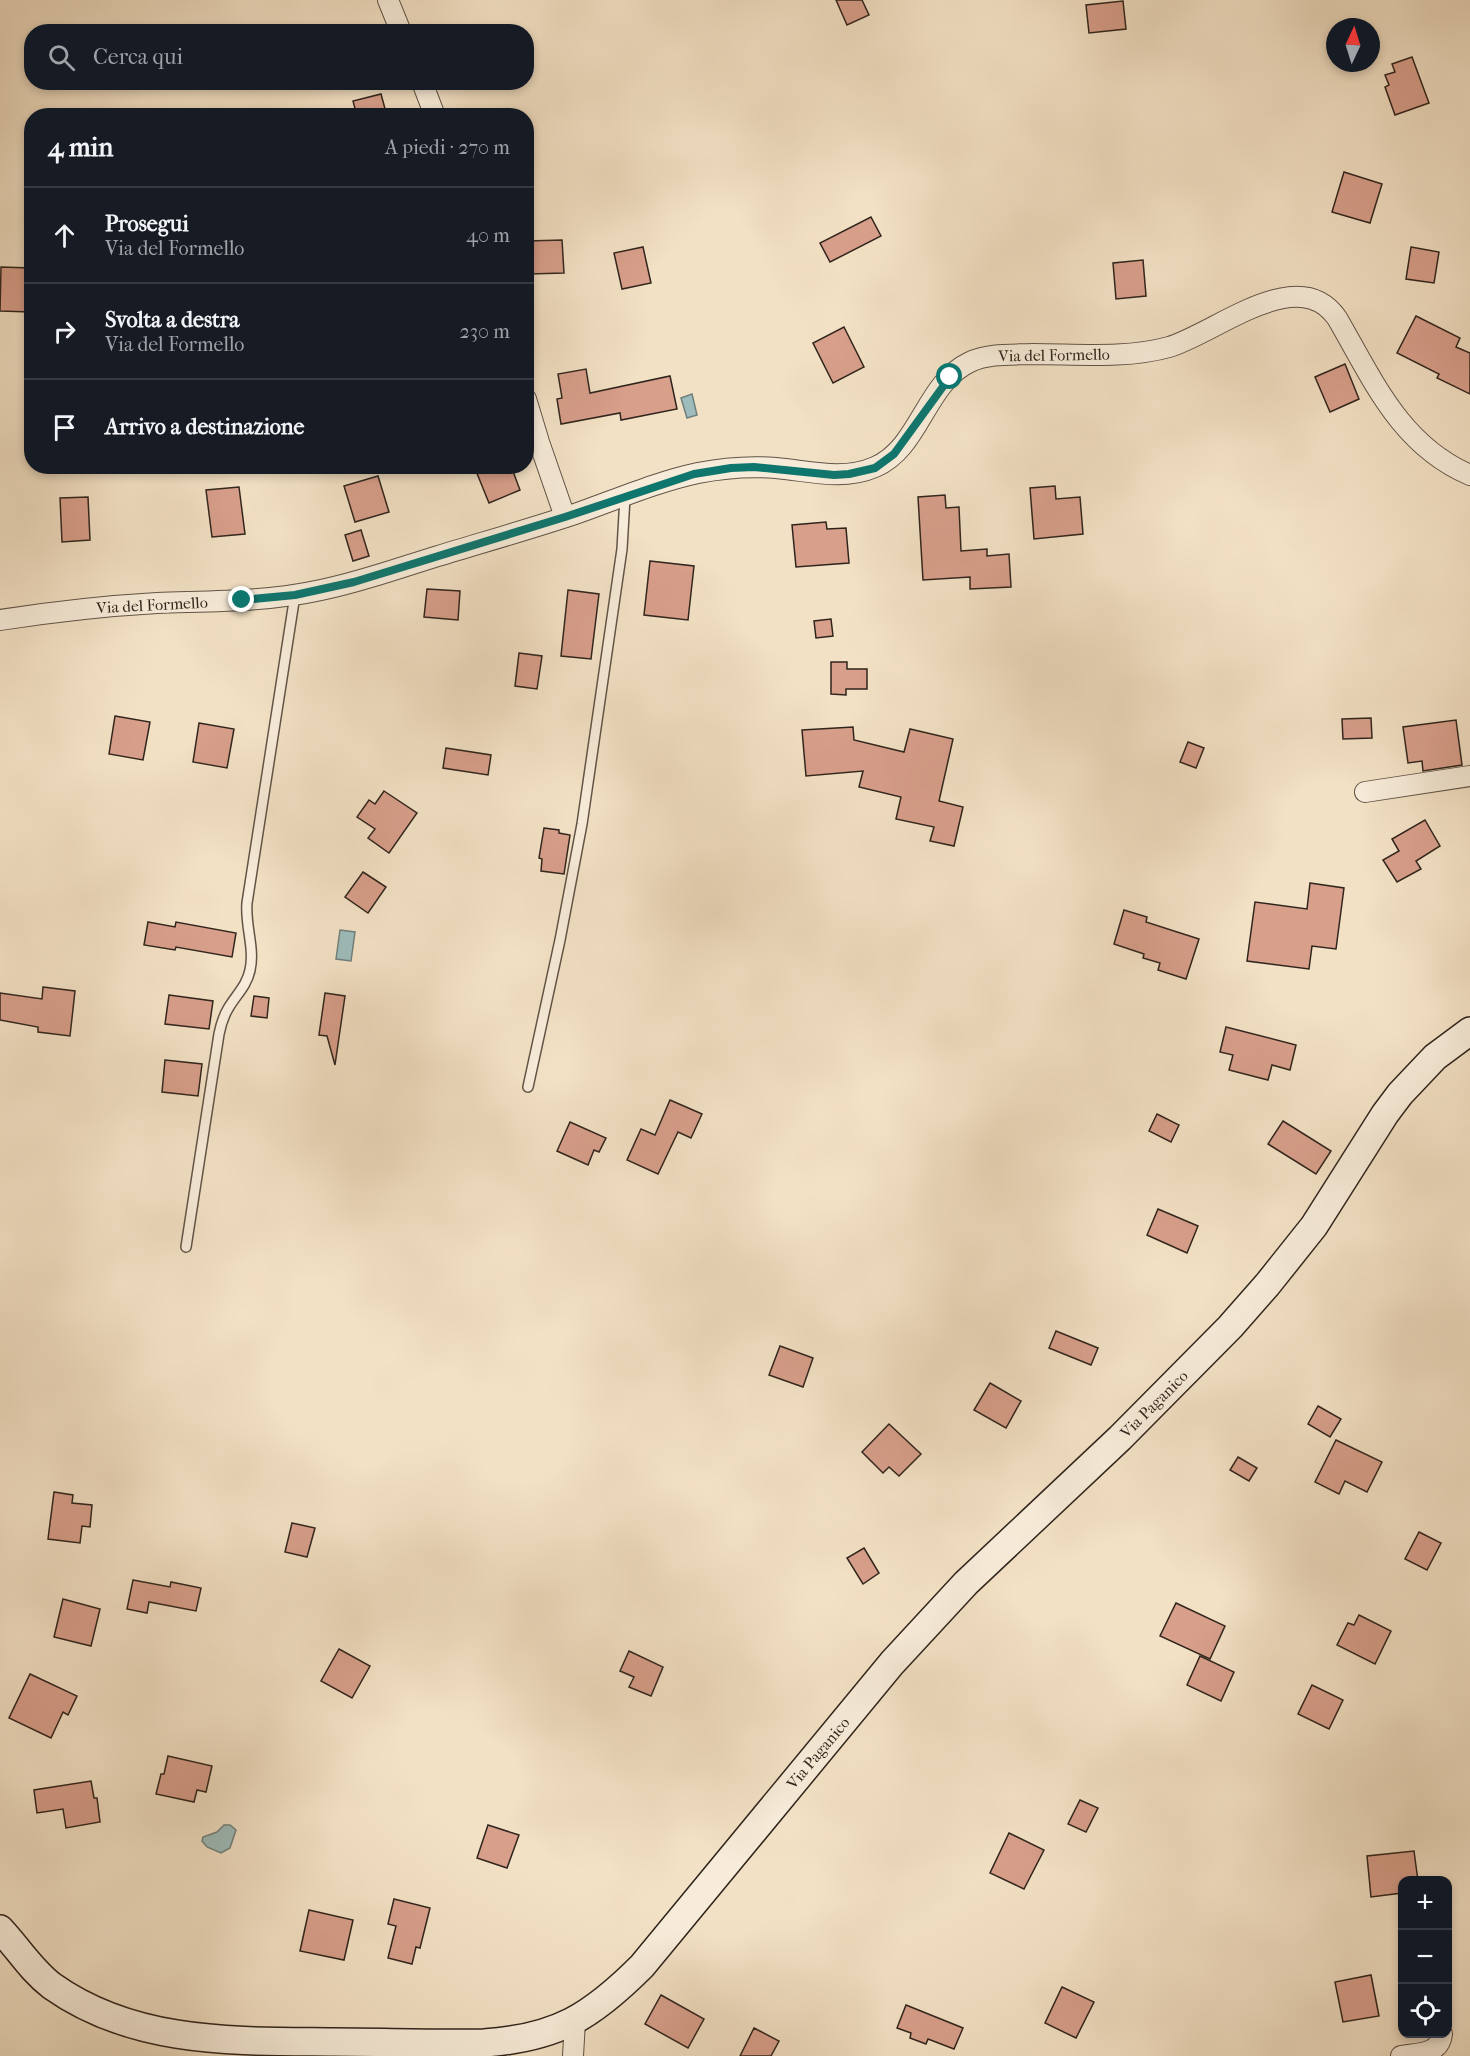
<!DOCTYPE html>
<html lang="it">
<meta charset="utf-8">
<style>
:root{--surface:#171b24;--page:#20242c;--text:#f1f3f6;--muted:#9ea1a6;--line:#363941}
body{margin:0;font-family:"IM FELL French Canon",serif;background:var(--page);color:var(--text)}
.controls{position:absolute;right:18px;bottom:18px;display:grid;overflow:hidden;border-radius:12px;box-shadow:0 3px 9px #0003}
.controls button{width:54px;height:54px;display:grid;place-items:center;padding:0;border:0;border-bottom:2px solid var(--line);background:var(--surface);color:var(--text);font:30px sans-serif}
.compass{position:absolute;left:1326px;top:18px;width:54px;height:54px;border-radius:50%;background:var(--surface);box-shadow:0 3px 9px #0003;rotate:4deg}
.stop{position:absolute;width:18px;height:18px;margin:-14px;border:4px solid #0f766e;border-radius:50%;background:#fff}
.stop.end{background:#0f766e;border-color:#fff;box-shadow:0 2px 6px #0008}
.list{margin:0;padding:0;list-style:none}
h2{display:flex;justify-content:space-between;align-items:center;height:78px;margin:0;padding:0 24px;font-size:26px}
h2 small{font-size:20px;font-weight:400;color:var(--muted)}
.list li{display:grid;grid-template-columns:39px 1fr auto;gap:18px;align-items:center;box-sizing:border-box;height:96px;padding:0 24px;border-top:2px solid var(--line)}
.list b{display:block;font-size:22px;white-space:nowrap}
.list p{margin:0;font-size:20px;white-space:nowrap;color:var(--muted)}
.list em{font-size:20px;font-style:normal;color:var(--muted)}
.icon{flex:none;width:33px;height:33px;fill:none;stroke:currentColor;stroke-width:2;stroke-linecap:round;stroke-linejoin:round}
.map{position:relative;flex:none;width:1470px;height:2056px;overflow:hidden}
.search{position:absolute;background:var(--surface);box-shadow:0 3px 9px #0003;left:24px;top:24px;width:510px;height:66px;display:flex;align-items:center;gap:15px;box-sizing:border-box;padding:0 21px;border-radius:24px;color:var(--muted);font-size:22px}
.panel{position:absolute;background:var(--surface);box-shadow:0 3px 9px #0003;left:24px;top:108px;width:510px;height:366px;border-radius:24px}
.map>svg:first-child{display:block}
.water{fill:#9dbcbb;stroke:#71807c;stroke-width:1.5}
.building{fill:#d89f8b;stroke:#30251d;stroke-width:1.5}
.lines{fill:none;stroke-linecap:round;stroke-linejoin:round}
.lane-casing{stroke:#615447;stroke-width:12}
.street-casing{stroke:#615447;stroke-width:22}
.secondary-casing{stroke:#30251d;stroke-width:30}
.lane{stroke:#f7ecd9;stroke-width:9}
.street{stroke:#f7ecd9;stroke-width:20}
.secondary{stroke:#f7ecd9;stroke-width:27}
.route{stroke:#0f766e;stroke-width:8}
.labels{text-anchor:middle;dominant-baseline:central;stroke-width:5;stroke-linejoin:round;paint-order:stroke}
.street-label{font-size:16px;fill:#30251d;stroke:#f7ecd9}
</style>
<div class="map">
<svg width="1470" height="2056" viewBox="0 0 1470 2056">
<rect width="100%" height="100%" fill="#f3e1c5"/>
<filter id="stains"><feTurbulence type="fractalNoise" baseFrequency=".00333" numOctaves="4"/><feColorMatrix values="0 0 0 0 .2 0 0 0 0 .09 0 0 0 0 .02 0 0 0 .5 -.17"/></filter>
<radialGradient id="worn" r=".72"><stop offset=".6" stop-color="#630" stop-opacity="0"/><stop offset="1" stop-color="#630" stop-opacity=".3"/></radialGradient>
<g class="water">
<path d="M 692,394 L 697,415 L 687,418 L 681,398 Z"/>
<path d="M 340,930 L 355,932 L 351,961 L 336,959 Z"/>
<path d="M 224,1825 L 230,1825 L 236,1830 L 230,1848 L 221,1853 L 207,1847 L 202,1841 L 203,1837 L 217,1832 Z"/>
</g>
<g class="building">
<path d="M 836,0 L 862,0 L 869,15 L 847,25 Z"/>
<path d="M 1123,1 L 1126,29 L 1089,33 L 1086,5 Z"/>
<path d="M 1412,57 L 1429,103 L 1395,115 L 1385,87 L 1389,85 L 1385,75 L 1395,72 L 1392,64 Z"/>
<path d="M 381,94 L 387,116 L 357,116 L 353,101 Z"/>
<path d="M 1344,172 L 1382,184 L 1370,223 L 1332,212 Z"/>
<path d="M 871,217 L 881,236 L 830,262 L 820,243 Z"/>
<path d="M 562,240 L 564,273 L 529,274 L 527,241 Z"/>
<path d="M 643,247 L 651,283 L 622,289 L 614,253 Z"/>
<path d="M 1411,247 L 1439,252 L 1434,283 L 1406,279 Z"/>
<path d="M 1143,260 L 1146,296 L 1116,299 L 1113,263 Z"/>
<path d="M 1,267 L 31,268 L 30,312 L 0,311 Z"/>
<path d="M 1416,316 L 1460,338 L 1456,347 L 1470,353 L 1470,394 L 1437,378 L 1439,374 L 1397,353 Z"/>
<path d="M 844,327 L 864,367 L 833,383 L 813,343 Z"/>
<path d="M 1345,364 L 1359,399 L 1330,412 L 1315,377 Z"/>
<path d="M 586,369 L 590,393 L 670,376 L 677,409 L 621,420 L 620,413 L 561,424 L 557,399 L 562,398 L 558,374 Z"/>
<path d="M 474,466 L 511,466 L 520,490 L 489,503 Z"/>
<path d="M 378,476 L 389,512 L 355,522 L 344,486 Z"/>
<path d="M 1055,486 L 1056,499 L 1080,497 L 1083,534 L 1034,539 L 1030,488 Z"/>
<path d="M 239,487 L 245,534 L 212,537 L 206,490 Z"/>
<path d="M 945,495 L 946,508 L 959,507 L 961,551 L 987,549 L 987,556 L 1009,554 L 1011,587 L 970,589 L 970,577 L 923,580 L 918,497 Z"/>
<path d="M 88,497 L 90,540 L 62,542 L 60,498 Z"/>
<path d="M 826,522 L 827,529 L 846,528 L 849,563 L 796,567 L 792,525 Z"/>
<path d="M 361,530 L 369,556 L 353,561 L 345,535 Z"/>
<path d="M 650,561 L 694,566 L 688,620 L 644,615 Z"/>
<path d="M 427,589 L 460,591 L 458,620 L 424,617 Z"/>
<path d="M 568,590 L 599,594 L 591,659 L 561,656 Z"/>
<path d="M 831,619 L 833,636 L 816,638 L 814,621 Z"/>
<path d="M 519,653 L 542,656 L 537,689 L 515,686 Z"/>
<path d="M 831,662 L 847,662 L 847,669 L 867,669 L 867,689 L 846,689 L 846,695 L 831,694 Z"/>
<path d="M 115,716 L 150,722 L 143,760 L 109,754 Z"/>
<path d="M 1371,718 L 1372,738 L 1343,739 L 1342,719 Z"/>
<path d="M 1456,720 L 1462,765 L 1423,771 L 1422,761 L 1408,763 L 1403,727 Z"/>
<path d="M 199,723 L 234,729 L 227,768 L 193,762 Z"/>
<path d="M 853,727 L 854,740 L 904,752 L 910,729 L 953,739 L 939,801 L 963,807 L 954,846 L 930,841 L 934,827 L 896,819 L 901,797 L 859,787 L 863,771 L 806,776 L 802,730 Z"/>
<path d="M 1188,742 L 1204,748 L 1196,768 L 1180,762 Z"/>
<path d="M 446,748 L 491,755 L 488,775 L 443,768 Z"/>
<path d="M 384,791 L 417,813 L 389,853 L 368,838 L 375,829 L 357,817 L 369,800 L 375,804 Z"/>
<path d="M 1425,820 L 1440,846 L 1416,861 L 1421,869 L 1397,882 L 1383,860 L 1399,851 L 1392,839 Z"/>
<path d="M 544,828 L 559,830 L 559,833 L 570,835 L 564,874 L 541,871 L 542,859 L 539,858 Z"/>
<path d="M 363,872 L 386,887 L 368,913 L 345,897 Z"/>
<path d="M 1310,883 L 1344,888 L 1336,949 L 1312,946 L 1309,969 L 1247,961 L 1255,902 L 1307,909 Z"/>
<path d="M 1124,910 L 1147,917 L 1146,922 L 1199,939 L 1186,979 L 1158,970 L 1160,963 L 1143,958 L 1144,954 L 1114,944 Z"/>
<path d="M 148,922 L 175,927 L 176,922 L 236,933 L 232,957 L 176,947 L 175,950 L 144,945 Z"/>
<path d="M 43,987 L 75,991 L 70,1036 L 38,1032 L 38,1027 L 0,1020 L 0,993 L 42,999 Z"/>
<path d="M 325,993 L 345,996 L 335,1065 L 327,1036 L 319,1035 Z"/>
<path d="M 169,995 L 213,1001 L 209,1029 L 165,1024 Z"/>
<path d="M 254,996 L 269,998 L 267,1018 L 251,1016 Z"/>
<path d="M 1226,1027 L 1296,1045 L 1290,1070 L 1272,1065 L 1268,1080 L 1229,1070 L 1233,1055 L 1220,1052 Z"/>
<path d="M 165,1060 L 202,1064 L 198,1096 L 162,1092 Z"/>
<path d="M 670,1100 L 702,1114 L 691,1138 L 678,1132 L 658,1174 L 627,1160 L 641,1129 L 655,1135 Z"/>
<path d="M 1157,1114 L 1179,1125 L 1171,1142 L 1149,1131 Z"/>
<path d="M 1283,1121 L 1331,1151 L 1316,1174 L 1268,1144 Z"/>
<path d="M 570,1122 L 606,1138 L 599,1152 L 594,1150 L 588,1165 L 557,1151 Z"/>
<path d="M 1158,1209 L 1198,1226 L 1187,1253 L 1147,1235 Z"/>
<path d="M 1056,1331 L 1098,1348 L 1091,1365 L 1049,1348 Z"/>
<path d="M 780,1346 L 813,1358 L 803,1387 L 769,1375 Z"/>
<path d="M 990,1383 L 1021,1401 L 1006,1428 L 974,1410 Z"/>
<path d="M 1318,1406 L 1341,1419 L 1330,1437 L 1308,1424 Z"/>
<path d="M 889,1424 L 921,1454 L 899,1476 L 889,1467 L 883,1473 L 862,1452 Z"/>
<path d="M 1336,1440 L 1382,1462 L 1367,1492 L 1345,1481 L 1339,1494 L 1315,1482 Z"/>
<path d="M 1238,1457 L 1257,1468 L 1249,1481 L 1230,1470 Z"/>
<path d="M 54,1492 L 73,1495 L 72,1503 L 92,1505 L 90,1527 L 82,1526 L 80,1543 L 48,1539 Z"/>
<path d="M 292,1523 L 315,1528 L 307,1557 L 285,1552 Z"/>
<path d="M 1419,1532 L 1441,1543 L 1427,1570 L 1405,1559 Z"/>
<path d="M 864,1548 L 879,1573 L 863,1584 L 847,1558 Z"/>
<path d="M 133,1580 L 170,1587 L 171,1582 L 201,1588 L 196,1611 L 149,1602 L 147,1613 L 127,1609 Z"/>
<path d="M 63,1599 L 100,1609 L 91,1646 L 54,1637 Z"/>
<path d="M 1176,1603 L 1225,1626 L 1210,1659 L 1160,1636 Z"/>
<path d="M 1359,1615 L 1391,1631 L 1375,1664 L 1337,1645 L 1348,1623 L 1354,1625 Z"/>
<path d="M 339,1649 L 370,1666 L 352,1698 L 321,1681 Z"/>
<path d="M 629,1651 L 663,1667 L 651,1696 L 629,1687 L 634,1677 L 620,1671 Z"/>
<path d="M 1200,1656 L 1234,1672 L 1221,1701 L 1187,1685 Z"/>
<path d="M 30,1674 L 77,1696 L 68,1715 L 63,1712 L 51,1738 L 9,1718 Z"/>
<path d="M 1312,1685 L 1343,1700 L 1329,1729 L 1298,1714 Z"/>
<path d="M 168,1756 L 212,1766 L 206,1792 L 197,1790 L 194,1802 L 156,1794 L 161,1774 L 164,1774 Z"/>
<path d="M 91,1781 L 94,1798 L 97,1798 L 100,1822 L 66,1828 L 63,1809 L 37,1813 L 34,1790 Z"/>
<path d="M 1080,1800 L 1098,1808 L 1086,1832 L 1068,1824 Z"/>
<path d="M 488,1825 L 519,1835 L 507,1868 L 477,1858 Z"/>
<path d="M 1009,1833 L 1044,1850 L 1024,1889 L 990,1873 Z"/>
<path d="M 1414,1851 L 1418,1881 L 1402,1881 L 1402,1893 L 1371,1897 L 1367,1856 Z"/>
<path d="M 394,1899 L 430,1908 L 420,1948 L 416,1947 L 412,1964 L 388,1958 L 396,1926 L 388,1924 Z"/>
<path d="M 309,1910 L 353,1920 L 344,1960 L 300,1951 Z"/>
<path d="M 1371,1975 L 1379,2016 L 1343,2022 L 1335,1982 Z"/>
<path d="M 1062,1987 L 1094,2002 L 1076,2038 L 1045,2023 Z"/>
<path d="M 661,1995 L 704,2019 L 688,2048 L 645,2024 Z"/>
<path d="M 906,2005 L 963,2028 L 954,2049 L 928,2039 L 926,2044 L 910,2038 L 911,2033 L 897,2028 Z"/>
<path d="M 754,2028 L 779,2041 L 771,2056 L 740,2056 Z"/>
</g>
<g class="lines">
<defs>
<g id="lane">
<path d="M 528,1087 L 560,940 L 582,824 L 622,549 L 625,497"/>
<path d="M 186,1247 L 219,1034 C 221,1024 224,1015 229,1007 C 237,994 247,985 250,970 C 255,948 245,926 247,903 L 295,595"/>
</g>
<g id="street">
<path d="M 388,0 L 401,32"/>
<path d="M 422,82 L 435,116"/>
<path d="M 526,399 L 539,442 L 565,517"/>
<path d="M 0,620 C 52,612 104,606 157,603 C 212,601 267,602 321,590 C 361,582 399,568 438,556 C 484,542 530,529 575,514 C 615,500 656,482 698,473 C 723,468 750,466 776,468 C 809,471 843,481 875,467 C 920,448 925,383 970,362 C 989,353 1012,355 1033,354 C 1077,354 1126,359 1169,347 C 1216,333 1298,262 1337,318 C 1373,380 1400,445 1470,475"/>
<path d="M 1365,792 L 1470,776"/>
<path d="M 573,2056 L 575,2021"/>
<path d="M 1401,2056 C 1417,2053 1440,2055 1442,2034"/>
</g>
<path id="secondary" d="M 0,1929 C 18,1948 31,1970 52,1986 C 135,2045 237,2041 333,2042 C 383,2042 434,2044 484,2043 C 557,2038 591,2017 642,1966 L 892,1663 L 966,1583 L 1120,1438 L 1230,1327 L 1267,1285 L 1314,1226 L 1385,1114 L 1400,1094 L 1435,1057 L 1470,1031"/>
</defs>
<use href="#lane" class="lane-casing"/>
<use href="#street" class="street-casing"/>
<use href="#secondary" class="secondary-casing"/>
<use href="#lane" class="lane"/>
<use href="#street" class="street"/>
<use href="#secondary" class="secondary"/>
</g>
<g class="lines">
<path class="route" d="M 242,600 L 295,595 L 354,582 L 565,517 L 694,474 L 731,468 L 754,467 L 834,475 L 849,474 L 875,468 L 894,454 L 950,377"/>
</g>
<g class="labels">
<g class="street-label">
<text transform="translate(1054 355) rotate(-1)">Via del Formello</text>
<text transform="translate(152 605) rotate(-3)">Via del Formello</text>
<text transform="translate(1154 1404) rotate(-45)">Via Paganico</text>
<text transform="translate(818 1753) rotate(-50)">Via Paganico</text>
</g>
</g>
<rect width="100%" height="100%" filter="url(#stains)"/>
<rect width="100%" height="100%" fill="url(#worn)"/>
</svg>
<div class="controls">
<button>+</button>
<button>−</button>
<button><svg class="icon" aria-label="locate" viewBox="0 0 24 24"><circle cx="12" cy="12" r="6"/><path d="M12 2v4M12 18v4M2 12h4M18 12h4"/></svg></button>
</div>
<svg class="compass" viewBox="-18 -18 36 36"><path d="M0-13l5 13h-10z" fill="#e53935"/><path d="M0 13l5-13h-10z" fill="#9ea1a6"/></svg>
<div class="stop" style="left:950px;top:377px"></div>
<div class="stop end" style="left:242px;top:600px"></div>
<div class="search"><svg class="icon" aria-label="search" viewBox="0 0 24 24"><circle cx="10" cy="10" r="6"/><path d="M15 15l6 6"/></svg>Cerca qui</div>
<section class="panel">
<h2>4 min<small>A piedi · 270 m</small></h2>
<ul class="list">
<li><svg class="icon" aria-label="ahead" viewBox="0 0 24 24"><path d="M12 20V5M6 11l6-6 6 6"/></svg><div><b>Prosegui</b><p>Via del Formello</p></div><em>40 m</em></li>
<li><svg class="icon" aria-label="right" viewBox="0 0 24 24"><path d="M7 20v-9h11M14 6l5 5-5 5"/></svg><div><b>Svolta a destra</b><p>Via del Formello</p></div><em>230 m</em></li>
<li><svg class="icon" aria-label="arrive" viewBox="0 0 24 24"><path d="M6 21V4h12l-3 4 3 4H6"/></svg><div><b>Arrivo a destinazione</b></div></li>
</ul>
</section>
</div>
